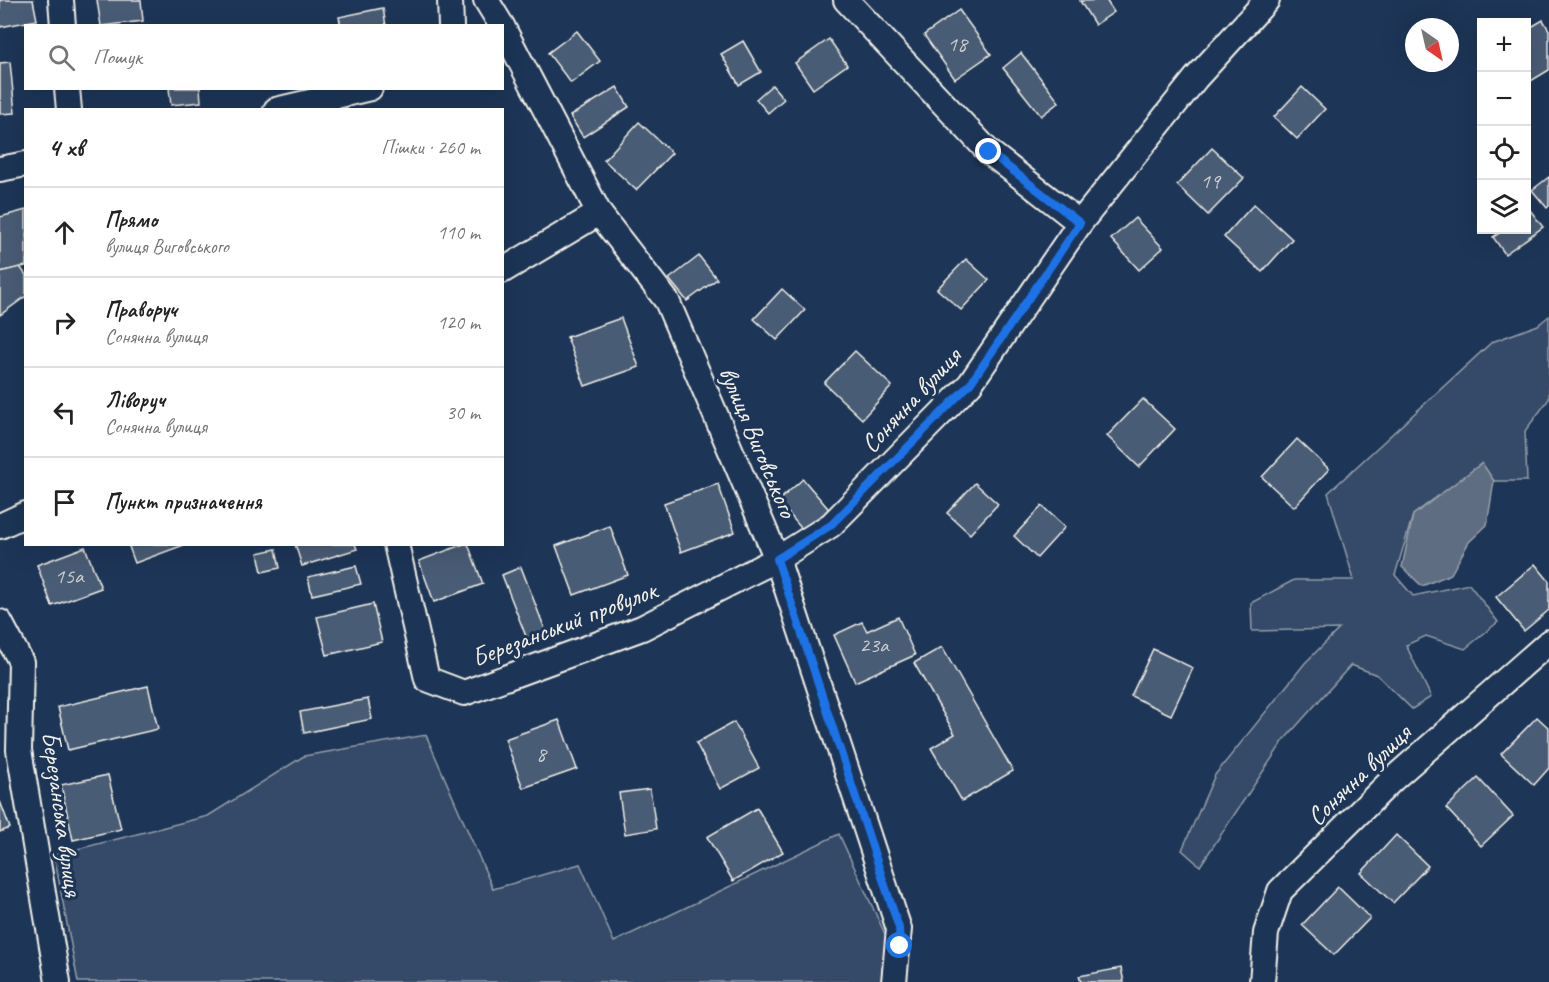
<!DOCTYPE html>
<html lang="uk">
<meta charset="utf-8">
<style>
:root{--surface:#fff;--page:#f2f2f2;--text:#222;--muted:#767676;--line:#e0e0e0}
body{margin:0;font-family:Caveat,sans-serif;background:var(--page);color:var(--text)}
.controls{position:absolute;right:18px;top:18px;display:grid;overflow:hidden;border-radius:0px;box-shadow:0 6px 24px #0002}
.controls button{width:54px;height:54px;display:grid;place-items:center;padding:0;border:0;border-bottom:2px solid var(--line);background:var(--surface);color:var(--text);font:30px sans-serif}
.compass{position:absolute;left:1405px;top:18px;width:54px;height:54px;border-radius:50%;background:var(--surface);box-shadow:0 6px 24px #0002;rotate:146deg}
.stop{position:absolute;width:18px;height:18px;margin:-14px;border:4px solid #1a73e8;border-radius:50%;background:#fff}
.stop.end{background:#1a73e8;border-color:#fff;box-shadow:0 2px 6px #0008}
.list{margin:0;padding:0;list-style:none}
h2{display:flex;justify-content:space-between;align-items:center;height:78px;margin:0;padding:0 24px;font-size:26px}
h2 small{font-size:20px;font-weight:400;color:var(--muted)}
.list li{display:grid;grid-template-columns:39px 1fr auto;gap:18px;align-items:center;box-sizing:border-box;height:90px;padding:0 24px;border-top:2px solid var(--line)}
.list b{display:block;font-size:22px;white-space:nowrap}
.list p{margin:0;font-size:20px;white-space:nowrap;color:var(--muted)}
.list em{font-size:20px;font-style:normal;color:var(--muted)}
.icon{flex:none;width:33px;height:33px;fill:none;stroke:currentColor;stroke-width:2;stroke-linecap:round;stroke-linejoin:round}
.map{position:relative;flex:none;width:1549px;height:982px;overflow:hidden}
.search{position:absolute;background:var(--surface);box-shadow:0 6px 24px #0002;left:24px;top:24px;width:480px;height:66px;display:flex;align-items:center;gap:15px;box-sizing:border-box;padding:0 21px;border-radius:0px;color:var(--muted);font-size:22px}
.panel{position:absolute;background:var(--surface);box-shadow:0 6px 24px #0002;left:24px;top:108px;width:480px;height:438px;border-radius:0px}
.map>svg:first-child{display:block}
.green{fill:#354a67;stroke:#949ea8;stroke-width:1.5}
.water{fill:#5e6d82;stroke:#9aa2ab;stroke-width:1.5}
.building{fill:#485b74;stroke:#f4f1e8;stroke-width:1.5}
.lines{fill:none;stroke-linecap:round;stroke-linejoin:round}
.minor-casing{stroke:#f4f1e8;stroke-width:28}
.minor{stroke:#1d3557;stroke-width:24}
.route{stroke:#1a73e8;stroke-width:8}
.labels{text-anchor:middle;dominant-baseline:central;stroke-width:6;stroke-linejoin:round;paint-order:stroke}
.number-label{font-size:22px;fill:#c9cccb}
.street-label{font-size:26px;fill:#f4f1e8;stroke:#1d3557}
</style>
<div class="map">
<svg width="1549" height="982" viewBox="0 0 1549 982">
<rect width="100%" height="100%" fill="#1d3557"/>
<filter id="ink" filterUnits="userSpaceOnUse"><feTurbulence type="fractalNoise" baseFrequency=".0167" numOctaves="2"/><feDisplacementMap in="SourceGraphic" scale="12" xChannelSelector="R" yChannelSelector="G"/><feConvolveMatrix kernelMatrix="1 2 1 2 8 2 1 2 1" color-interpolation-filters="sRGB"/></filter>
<g filter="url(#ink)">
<g class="green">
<path d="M 1549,316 L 1549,399 L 1525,431 L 1527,481 L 1494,481 L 1481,464 L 1413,515 L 1395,575 L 1413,596 L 1469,584 L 1498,622 L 1465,649 L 1426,636 L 1406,645 L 1431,697 L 1412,709 L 1377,675 L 1351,665 L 1284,740 L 1200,866 L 1182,850 L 1215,775 L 1305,663 L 1339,629 L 1252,631 L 1251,603 L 1294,580 L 1354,580 L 1328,493 L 1492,342 L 1538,325 Z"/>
<path d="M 426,735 L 493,889 L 580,864 L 614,942 L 839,834 L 907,982 L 78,982 L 54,855 L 208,816 L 304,756 Z"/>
</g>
<path class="water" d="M 1482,463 L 1494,481 L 1487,525 L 1469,542 L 1451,574 L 1422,586 L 1402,567 L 1413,515 Z"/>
<g class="building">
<path d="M 0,0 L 33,0 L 37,20 L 0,27 Z"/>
<path d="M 97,0 L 141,0 L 143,21 L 101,26 Z"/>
<path d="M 1106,0 L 1114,12 L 1095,25 L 1080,1 Z"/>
<path d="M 383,8 L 386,26 L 341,26 L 339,17 Z"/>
<path d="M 959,10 L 991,54 L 955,79 L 924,35 Z"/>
<path d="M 1543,20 L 1549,30 L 1549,70 L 1526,84 L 1526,30 Z"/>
<path d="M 577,31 L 600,61 L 571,83 L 548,53 Z"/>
<path d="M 829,39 L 847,65 L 813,89 L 795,63 Z"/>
<path d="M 743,41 L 761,72 L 739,85 L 721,54 Z"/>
<path d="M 1021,53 L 1059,102 L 1041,116 L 1003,68 Z"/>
<path d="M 10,62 L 15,113 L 0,114 L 0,63 Z"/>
<path d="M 772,85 L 784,99 L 768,113 L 756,99 Z"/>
<path d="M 617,87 L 629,107 L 583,137 L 570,116 Z"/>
<path d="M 1302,87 L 1325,109 L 1297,139 L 1274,117 Z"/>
<path d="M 169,88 L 200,88 L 201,102 L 171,105 Z"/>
<path d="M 639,122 L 672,153 L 636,190 L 604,160 Z"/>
<path d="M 1212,148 L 1244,178 L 1208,215 L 1177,185 Z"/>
<path d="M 1549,177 L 1549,206 L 1547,208 L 1532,190 Z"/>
<path d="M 1254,204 L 1292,239 L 1262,272 L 1224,237 Z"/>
<path d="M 26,210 L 26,266 L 0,272 L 0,217 Z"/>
<path d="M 1530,210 L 1543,227 L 1505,254 L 1493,237 L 1504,230 L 1526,230 L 1526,213 Z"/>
<path d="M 1135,218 L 1163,248 L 1139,270 L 1111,239 Z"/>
<path d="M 699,256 L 717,279 L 687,301 L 669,279 Z"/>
<path d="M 966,259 L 989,280 L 961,310 L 937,289 Z"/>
<path d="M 20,267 L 26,275 L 26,296 L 0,315 L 0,272 Z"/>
<path d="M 782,289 L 805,310 L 777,340 L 754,319 Z"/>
<path d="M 621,318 L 639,367 L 585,386 L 567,337 Z"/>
<path d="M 855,351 L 892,386 L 862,419 L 824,383 Z"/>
<path d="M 1143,399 L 1175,429 L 1139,467 L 1107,436 Z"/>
<path d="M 1297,439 L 1329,469 L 1294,507 L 1262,477 Z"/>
<path d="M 803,479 L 832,513 L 807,535 L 778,501 Z"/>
<path d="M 975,483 L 998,504 L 970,534 L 947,513 Z"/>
<path d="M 718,484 L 735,532 L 681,552 L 664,503 Z"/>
<path d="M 1042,506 L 1065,527 L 1037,558 L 1014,536 Z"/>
<path d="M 610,526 L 628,575 L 574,595 L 556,546 Z"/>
<path d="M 128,544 L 184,544 L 184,545 L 135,563 Z"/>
<path d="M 295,544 L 355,544 L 357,549 L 302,566 Z"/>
<path d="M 464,544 L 468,544 L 483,584 L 434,602 L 419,561 Z"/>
<path d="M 85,547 L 101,588 L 52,606 L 37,565 Z"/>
<path d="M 276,549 L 280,568 L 262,572 L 258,553 Z"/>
<path d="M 1535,564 L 1549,581 L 1549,610 L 1524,631 L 1496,597 Z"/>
<path d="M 356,566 L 361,584 L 312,595 L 308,577 Z"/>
<path d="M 521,567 L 546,632 L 527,639 L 502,575 Z"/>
<path d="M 373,604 L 382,642 L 327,655 L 317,617 Z"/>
<path d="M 898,617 L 915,655 L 855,682 L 834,635 L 862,622 L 867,631 Z"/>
<path d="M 942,647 L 1013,771 L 962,801 L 931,748 L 955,734 L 914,663 Z"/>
<path d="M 1153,649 L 1193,668 L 1171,715 L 1131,696 Z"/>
<path d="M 148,686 L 158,729 L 68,750 L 58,707 Z"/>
<path d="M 368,699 L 372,719 L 304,733 L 300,712 Z"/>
<path d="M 1537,717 L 1549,728 L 1549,768 L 1534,785 L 1501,754 Z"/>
<path d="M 559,720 L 577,769 L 523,788 L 505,739 Z"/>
<path d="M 734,722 L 759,768 L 720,789 L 696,743 Z"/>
<path d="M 108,775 L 121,829 L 73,840 L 61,785 Z"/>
<path d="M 1478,778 L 1513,816 L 1481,846 L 1446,808 Z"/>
<path d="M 650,789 L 656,829 L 625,834 L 619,793 Z"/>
<path d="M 0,801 L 10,828 L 0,832 Z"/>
<path d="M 757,808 L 783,852 L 733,881 L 707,837 Z"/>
<path d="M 1396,835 L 1428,866 L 1393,903 L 1361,873 Z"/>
<path d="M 1338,887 L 1370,918 L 1334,955 L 1302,925 Z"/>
<path d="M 1121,968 L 1124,982 L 1081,982 L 1079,976 Z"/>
</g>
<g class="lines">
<defs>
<g id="minor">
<path d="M 61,0 L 63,26"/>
<path d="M 450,0 L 451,26"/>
<path d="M 486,0 L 502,26"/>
<path d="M 846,0 L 989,152 L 1080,223"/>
<path d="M 502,26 L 599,213 L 667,301 L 777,559 L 899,929 L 894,982"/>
<path d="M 67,88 L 69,110"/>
<path d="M 276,110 L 370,88"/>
<path d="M 0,169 L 26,164"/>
<path d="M 502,271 L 599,213"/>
<path d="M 0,526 L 26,514"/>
<path d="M 396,544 L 427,679 L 464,693 L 642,628 L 777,559 L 831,525 L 970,384 L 1080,223 L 1196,78 L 1267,0"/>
<path d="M 0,622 L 21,662 L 19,750 L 58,982"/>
<path d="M 1262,982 L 1266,933 L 1280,891 L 1392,780 L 1549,642"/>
</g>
</defs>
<use href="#minor" class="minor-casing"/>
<use href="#minor" class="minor"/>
</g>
</g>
<g class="lines" filter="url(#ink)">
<path class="route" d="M 900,946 L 899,928 L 777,559 L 831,525 L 970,384 L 1080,223 L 989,152"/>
</g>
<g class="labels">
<g class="number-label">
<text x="957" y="44">18</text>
<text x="1210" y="181">19</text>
<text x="69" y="576">15а</text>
<text x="874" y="645">23а</text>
<text x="541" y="754">8</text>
</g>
<g class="street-label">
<text transform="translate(911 400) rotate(-47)">Сонячна вулиця</text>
<text transform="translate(758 442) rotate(67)">вулиця Виговського</text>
<text transform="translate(564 624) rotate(-21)">Березанський провулок</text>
<text transform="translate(1359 775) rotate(-44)">Сонячна вулиця</text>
<text transform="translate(62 814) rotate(82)">Березанська вулиця</text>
</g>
</g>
</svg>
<div class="controls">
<button>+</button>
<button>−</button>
<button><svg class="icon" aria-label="locate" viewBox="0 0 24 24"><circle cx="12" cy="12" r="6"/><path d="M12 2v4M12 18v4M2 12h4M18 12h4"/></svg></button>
<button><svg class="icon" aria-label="layers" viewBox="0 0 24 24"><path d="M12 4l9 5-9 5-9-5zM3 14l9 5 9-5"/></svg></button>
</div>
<svg class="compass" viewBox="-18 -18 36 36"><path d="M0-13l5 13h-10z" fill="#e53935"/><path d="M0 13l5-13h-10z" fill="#767676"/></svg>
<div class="stop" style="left:900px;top:946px"></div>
<div class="stop end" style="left:989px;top:152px"></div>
<div class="search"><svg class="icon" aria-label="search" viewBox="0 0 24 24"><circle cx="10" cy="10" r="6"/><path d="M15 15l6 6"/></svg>Пошук</div>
<section class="panel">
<h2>4 хв<small>Пішки · 260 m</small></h2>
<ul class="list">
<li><svg class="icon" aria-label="ahead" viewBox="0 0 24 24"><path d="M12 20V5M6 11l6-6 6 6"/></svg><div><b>Прямо</b><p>вулиця Виговського</p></div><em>110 m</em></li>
<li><svg class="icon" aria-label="right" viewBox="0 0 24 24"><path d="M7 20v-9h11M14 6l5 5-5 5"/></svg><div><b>Праворуч</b><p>Сонячна вулиця</p></div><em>120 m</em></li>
<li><svg class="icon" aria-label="left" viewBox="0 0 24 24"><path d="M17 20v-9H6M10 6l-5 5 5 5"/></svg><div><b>Ліворуч</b><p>Сонячна вулиця</p></div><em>30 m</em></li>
<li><svg class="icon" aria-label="arrive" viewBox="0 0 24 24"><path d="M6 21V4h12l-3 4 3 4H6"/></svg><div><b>Пункт призначення</b></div></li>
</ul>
</section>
</div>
